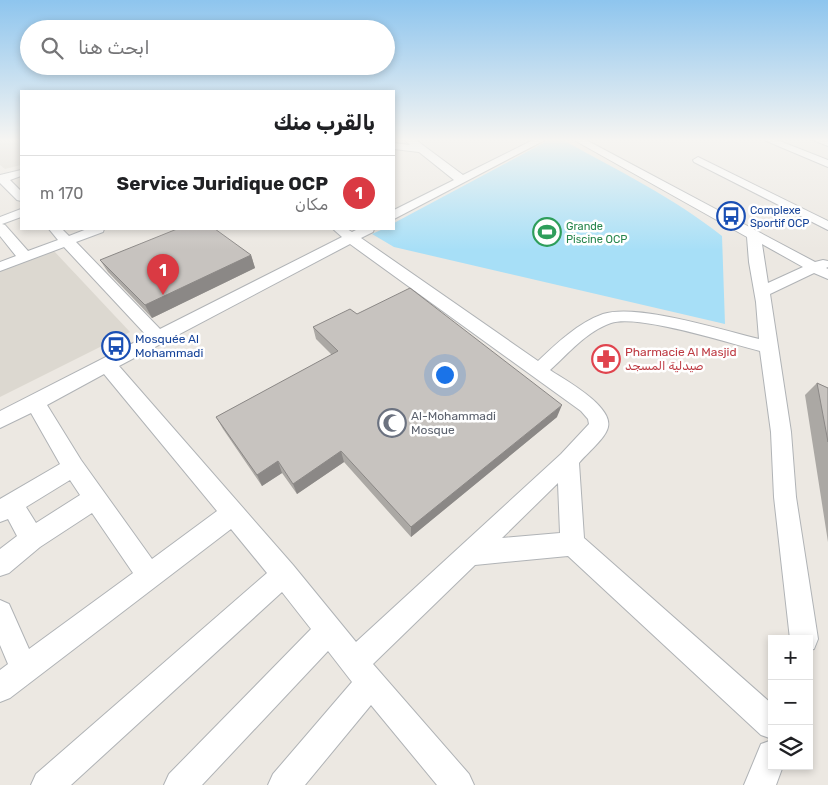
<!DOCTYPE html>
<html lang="ar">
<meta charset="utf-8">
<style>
:root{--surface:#fff;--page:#f2f2f2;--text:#202124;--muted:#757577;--line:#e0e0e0;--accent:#da3a43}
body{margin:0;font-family:Rubik,Cairo,sans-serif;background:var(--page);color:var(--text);direction:rtl}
.controls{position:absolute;right:15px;bottom:15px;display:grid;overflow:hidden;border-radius:0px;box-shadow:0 2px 8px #0003}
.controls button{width:45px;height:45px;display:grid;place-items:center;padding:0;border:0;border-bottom:1px solid var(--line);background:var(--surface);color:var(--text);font:25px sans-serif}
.you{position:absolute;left:444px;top:374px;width:18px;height:18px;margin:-12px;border:4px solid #fff;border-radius:50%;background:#1a73e8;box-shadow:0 0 0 8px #1a73e833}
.badge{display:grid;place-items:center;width:32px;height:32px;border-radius:50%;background:var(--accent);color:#fff;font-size:16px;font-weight:700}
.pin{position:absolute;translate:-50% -41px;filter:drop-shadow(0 1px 2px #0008)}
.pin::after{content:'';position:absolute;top:26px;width:18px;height:15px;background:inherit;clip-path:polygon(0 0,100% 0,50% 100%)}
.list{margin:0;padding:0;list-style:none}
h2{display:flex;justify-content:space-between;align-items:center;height:65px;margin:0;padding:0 20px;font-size:21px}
h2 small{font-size:16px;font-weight:400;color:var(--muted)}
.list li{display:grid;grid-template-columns:32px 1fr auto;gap:15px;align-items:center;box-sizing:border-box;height:75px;padding:0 20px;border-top:1px solid var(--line)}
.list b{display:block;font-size:19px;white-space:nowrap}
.list p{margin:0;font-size:16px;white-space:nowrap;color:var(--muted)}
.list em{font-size:16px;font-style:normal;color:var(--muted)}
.icon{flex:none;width:28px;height:28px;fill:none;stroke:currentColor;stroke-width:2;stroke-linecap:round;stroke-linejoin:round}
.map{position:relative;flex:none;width:828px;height:785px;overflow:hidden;direction:ltr}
.search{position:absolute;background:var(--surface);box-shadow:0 2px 8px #0003;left:20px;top:20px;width:375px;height:55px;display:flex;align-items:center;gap:12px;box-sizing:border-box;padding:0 18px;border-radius:28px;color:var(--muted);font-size:19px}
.panel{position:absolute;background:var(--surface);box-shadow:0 2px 8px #0003;left:20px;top:90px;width:375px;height:140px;border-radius:0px;direction:rtl}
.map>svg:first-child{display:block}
.education{fill:#dcd8d0}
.water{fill:#a7dff7}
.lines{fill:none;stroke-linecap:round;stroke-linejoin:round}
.minor-casing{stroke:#b0b3b6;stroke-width:2}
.minor{fill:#fff;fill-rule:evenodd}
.wall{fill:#aba8a4}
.shaded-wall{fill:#8b8886}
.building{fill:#c7c3bf;stroke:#8b8886}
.labels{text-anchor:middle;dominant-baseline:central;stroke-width:5;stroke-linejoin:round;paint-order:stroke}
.far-transit-label{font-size:11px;fill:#164399;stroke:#fff;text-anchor:start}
.far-leisure-label{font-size:11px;fill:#27864d;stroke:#fff;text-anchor:start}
.transit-label{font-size:12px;fill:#164399;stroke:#fff;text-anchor:start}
.health-label{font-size:12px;fill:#be3a42;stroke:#fff;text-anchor:start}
.worship-label{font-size:12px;fill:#5b616d;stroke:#fff;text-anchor:start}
</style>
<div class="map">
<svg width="828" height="785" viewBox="0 0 828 785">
<rect width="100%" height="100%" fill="#ece8e2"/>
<g class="education">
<path d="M 0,140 L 21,140 L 21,165 L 5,169 L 0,165 Z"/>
<path d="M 53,250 L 130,332 L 0,397 L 0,271 Z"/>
</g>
<path class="water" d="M 549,140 L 563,140 C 617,170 673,197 722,236 L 725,324 L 394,247 L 372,234 L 383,229 L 394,229 L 394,223 Z"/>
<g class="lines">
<defs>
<g id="minor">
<path d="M 405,140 L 416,140 L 463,175 L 533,140 L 545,140 L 394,219 L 394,210 L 454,180 L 419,152 L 394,149 L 394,143 L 410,145 Z"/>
<path d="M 574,140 L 586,140 L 815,262 L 823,260 L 828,261 L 828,267 L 826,268 L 828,269 L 828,279 L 814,273 L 770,294 L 791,432 L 796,497 L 818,639 L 814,649 L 809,650 L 809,639 L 790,639 L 774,497 L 771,432 L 760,351 C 729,343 638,314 611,323 C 587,331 568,354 550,370 C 565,380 613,406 608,427 C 606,438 586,454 579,463 L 584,538 L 772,704 L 772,739 L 761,735 L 568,556 L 475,565 L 373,664 L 469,774 L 474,785 L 437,785 L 371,705 L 305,785 L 268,785 L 273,774 L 352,682 L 328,651 L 202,785 L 164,785 L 169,774 L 311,629 L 282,592 L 71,785 L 31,785 L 36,774 L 267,573 L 231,529 L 10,698 L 0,702 L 0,670 L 8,664 L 0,645 L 0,600 L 9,604 L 29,649 L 133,573 L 92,513 L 40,547 L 9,573 L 0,576 L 0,549 L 17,536 L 8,519 L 0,522 L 0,499 L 60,464 L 31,413 L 0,428 L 0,411 L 147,336 L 64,247 L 0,271 L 0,262 L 16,256 L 0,236 L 0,217 L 21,209 L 21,217 L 2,224 L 5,225 L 28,251 L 58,240 L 49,229 L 62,229 L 69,236 L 87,229 L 104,229 L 103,232 L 76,242 L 160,329 L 342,237 L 333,229 L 347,229 L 352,232 L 358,229 L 374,229 L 373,232 L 361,238 L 538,361 C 557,343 578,323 603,314 C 637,303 722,330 759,339 L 756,302 L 749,262 L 747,237 ZM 350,244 L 581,411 L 588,419 L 589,424 L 561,454 L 356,642 L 293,565 L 119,366 ZM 762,244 L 803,267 L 768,283 ZM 104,374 L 217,511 L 152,559 L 81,460 L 47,405 ZM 70,480 L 80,495 L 36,523 L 26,507 ZM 558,483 L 560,533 L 502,538 Z"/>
<path d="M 764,140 L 777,140 L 828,160 L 828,167 Z"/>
<path d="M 813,140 L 828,140 L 828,146 Z"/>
<path d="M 698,157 L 828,221 L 828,230 L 694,162 L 693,160 Z"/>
<path d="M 21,170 L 21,176 L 10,180 L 21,191 L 21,201 L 17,200 L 0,183 L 0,175 Z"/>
<path d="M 772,740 L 772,766 L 783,766 L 776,785 L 744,785 L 761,744 Z"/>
</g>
</defs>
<use href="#minor" class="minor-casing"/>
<use href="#minor" class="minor"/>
</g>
<g class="wall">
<path d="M 251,255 L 255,268 L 152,318 L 108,272 L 100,260 Z"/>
<path d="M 357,314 L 557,417 L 411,537 L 344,462 L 297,494 L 282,473 L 262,486 L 223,429 L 216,417 L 332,355 L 316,339 L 313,327 Z"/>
<path d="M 817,383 L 828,388 L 828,542 L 805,395 Z"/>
</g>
<g class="shaded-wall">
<path d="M 251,255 L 255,268 L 152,318 L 145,305 Z"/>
<path d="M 562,405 L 557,417 L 411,537 L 411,527 Z"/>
<path d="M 341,451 L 344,462 L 297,494 L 293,484 Z"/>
<path d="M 278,461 L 282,473 L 262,486 L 257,475 Z"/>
</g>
<g class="building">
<path d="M 177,229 L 215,229 L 251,255 L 145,305 L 100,260 Z"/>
<path d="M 410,288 L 562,405 L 411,527 L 341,451 L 293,484 L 278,461 L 257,475 L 216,417 L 338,351 L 313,327 L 350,309 L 357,314 Z"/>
<path d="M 817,383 L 828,388 L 828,442 Z"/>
</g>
<linearGradient id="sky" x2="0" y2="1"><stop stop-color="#8ec5ee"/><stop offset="0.56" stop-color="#f6f5f2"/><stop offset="1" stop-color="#f6f5f2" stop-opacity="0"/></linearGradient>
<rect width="828" height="250" fill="url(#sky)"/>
<defs>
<symbol id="bus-ring" viewBox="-11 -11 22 22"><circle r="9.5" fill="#fff" stroke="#1a4fb4" stroke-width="1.5"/><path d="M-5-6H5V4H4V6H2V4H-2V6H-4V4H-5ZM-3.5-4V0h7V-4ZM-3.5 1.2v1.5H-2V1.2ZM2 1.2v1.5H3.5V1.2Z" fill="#1a4fb4"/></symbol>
<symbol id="stadium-ring" viewBox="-11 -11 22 22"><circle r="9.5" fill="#fff" stroke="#2e9e5b" stroke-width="1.5"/><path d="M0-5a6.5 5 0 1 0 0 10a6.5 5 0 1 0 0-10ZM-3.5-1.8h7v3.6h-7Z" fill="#2e9e5b"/></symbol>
<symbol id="pharmacy-ring" viewBox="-11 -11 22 22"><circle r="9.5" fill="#fff" stroke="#e0444e" stroke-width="1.5"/><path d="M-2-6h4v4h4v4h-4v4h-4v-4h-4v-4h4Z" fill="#e0444e"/></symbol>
<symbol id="mosque-ring" viewBox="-11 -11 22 22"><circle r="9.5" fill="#fff" stroke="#6b7280" stroke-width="1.5"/><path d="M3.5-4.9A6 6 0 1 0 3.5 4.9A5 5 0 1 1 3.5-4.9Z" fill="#6b7280"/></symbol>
</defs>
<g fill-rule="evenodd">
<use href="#bus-ring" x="715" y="200" width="32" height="32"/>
<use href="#stadium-ring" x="531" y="216" width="32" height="32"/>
<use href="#bus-ring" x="100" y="330" width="32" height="32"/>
<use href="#pharmacy-ring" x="590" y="343" width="32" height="32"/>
<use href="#mosque-ring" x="376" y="407" width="32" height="32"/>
</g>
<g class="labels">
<g class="far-transit-label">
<text x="750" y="210">Complexe<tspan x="750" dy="13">Sportif OCP</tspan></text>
</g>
<g class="far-leisure-label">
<text x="566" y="226">Grande<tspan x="566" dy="13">Piscine OCP</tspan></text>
</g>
<g class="transit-label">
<text x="135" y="339">Mosquée Al<tspan x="135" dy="14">Mohammadi</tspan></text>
</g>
<g class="health-label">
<text x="625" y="352">Pharmacie Al Masjid<tspan x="625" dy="14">صيدلية المسجد</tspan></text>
</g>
<g class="worship-label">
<text x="411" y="416">Al-Mohammadi<tspan x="411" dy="14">Mosque</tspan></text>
</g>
</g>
</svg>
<div class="controls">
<button>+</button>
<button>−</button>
<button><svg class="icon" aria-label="layers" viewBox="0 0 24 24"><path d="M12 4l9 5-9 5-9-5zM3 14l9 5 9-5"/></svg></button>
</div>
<div class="you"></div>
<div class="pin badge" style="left:163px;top:295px">1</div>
<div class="search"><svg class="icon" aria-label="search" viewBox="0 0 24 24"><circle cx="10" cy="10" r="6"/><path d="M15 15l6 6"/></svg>ابحث هنا</div>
<section class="panel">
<h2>بالقرب منك<small></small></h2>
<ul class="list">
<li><span class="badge">1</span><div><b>Service Juridique OCP</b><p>مكان</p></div><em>170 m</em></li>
</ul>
</section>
</div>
